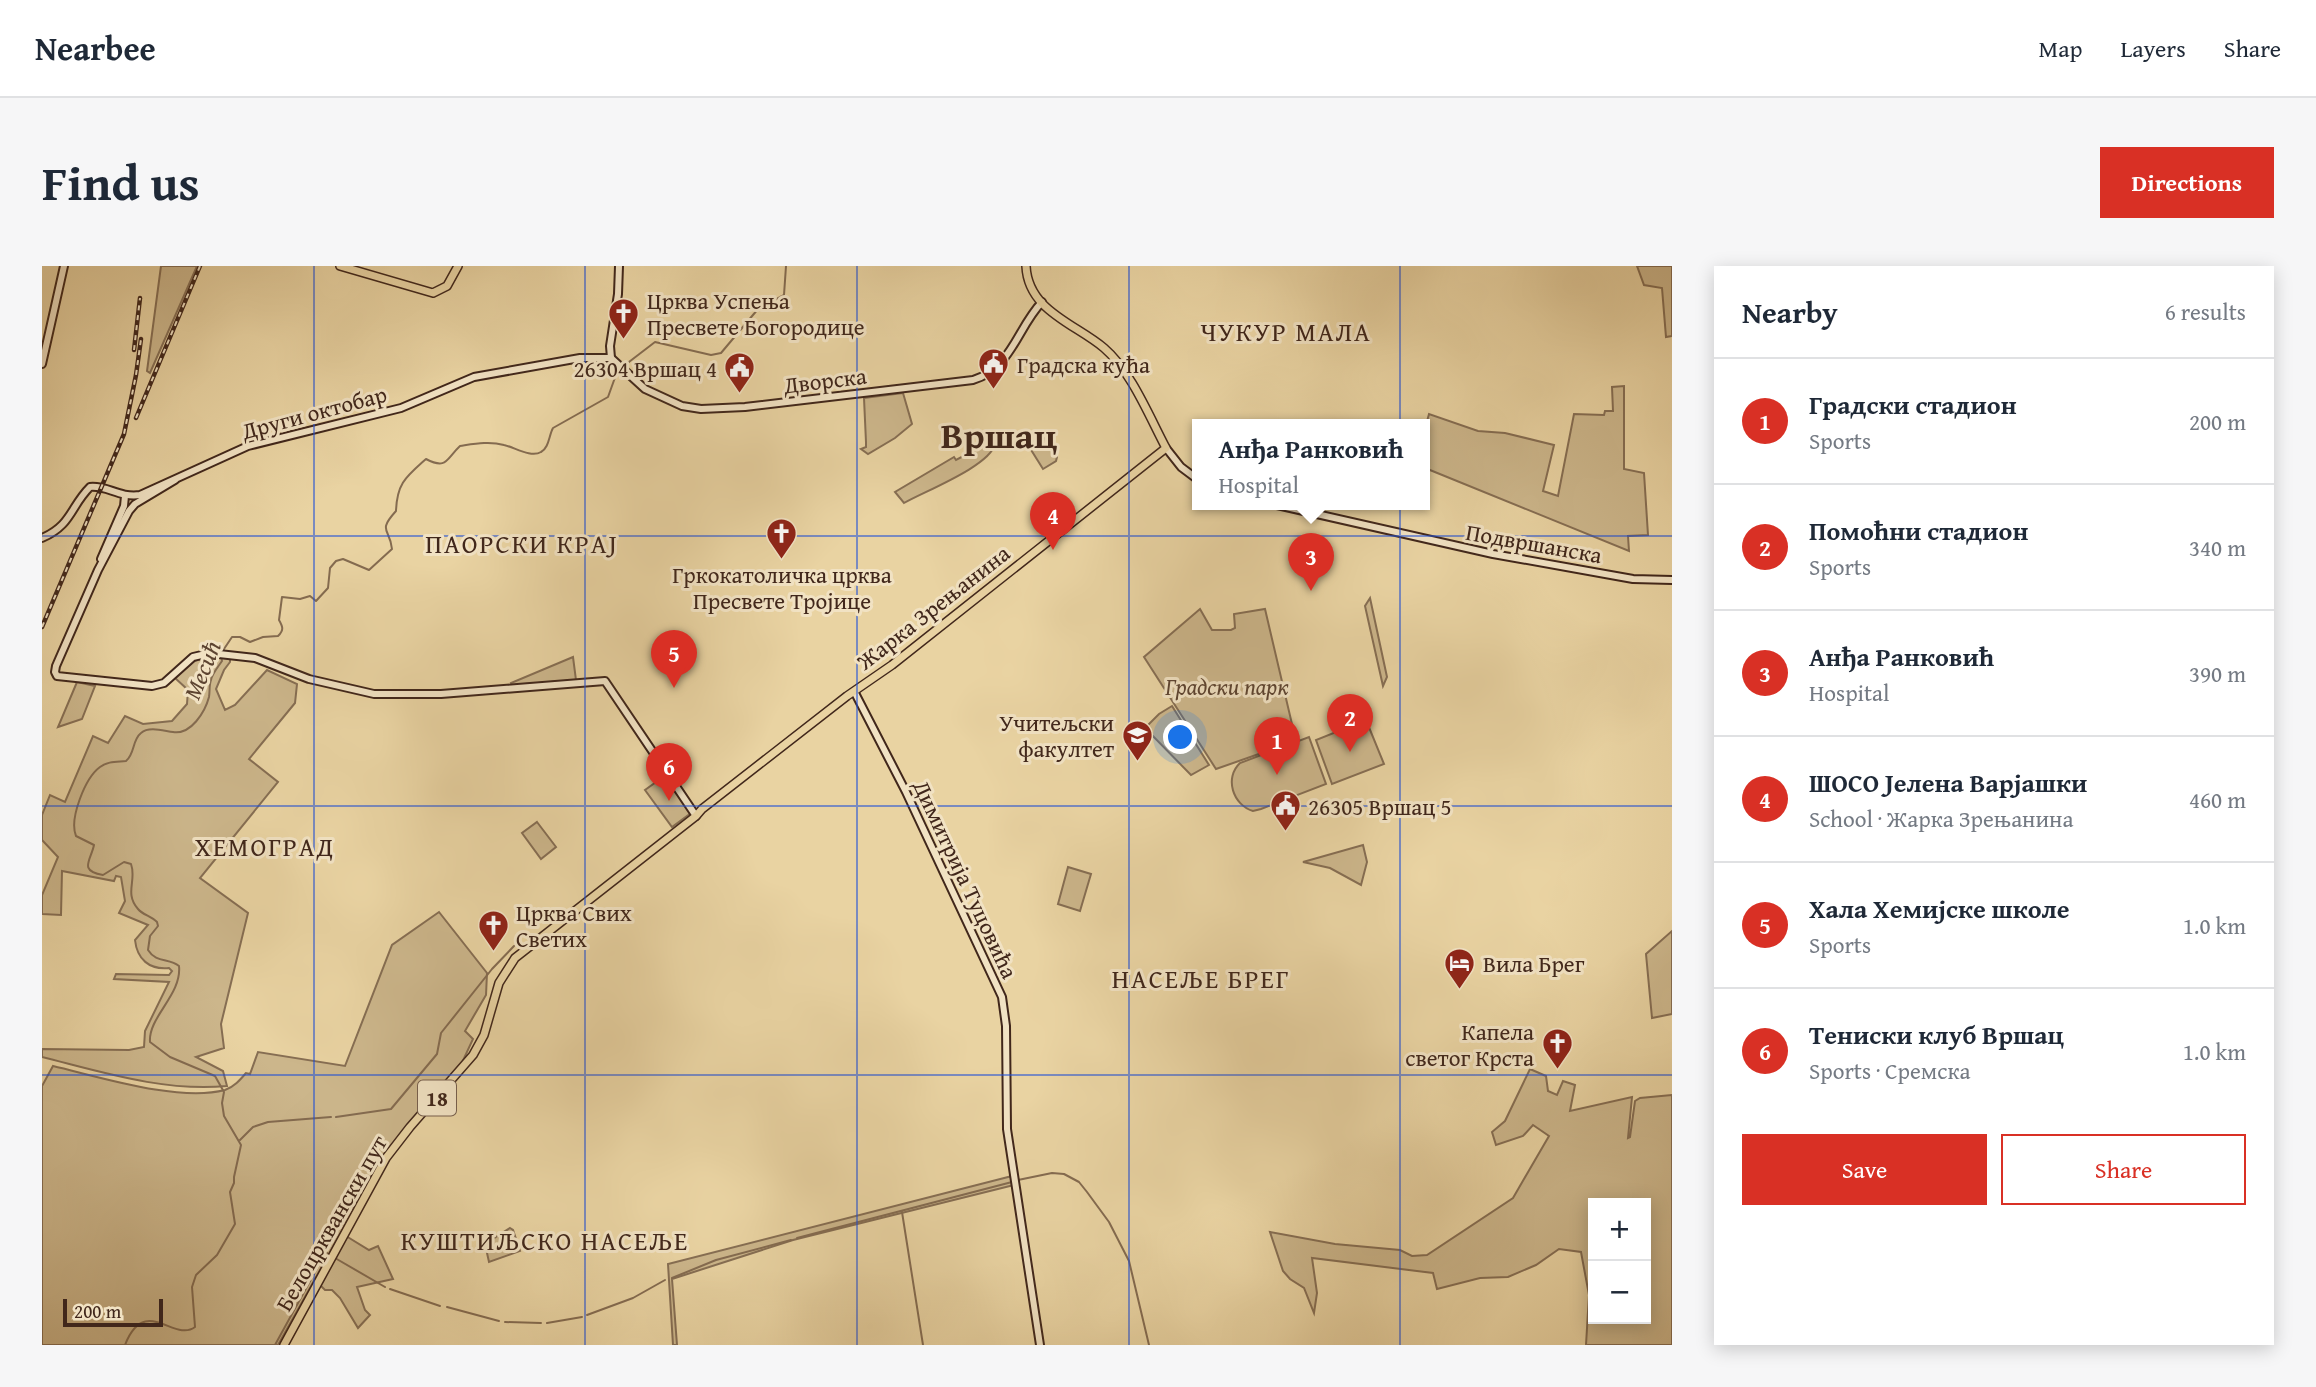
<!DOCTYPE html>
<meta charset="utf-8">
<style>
:root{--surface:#fff;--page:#f6f6f7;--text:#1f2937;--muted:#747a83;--line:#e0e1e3;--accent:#d93025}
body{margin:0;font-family:"Gentium Book Plus",serif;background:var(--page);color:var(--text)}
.controls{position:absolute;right:21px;bottom:21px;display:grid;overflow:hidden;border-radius:0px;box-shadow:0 4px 18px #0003}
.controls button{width:63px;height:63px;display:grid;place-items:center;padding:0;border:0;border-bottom:2px solid var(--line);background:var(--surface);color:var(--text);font:35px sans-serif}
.scale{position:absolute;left:21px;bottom:18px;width:100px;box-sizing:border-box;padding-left:7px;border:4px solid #41271b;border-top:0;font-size:19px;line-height:24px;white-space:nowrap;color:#41271b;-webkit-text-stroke:5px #f1e2c3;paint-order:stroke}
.you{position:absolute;left:1139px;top:472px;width:24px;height:24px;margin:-18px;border:5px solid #fff;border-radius:50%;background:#1a73e8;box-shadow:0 0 0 10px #1a73e833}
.badge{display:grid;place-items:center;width:46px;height:46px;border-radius:50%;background:var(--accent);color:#fff;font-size:23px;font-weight:700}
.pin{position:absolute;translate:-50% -58px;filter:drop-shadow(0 2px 4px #0008)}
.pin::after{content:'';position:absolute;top:37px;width:24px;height:21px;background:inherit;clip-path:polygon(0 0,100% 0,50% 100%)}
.popup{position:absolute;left:1150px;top:153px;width:238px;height:91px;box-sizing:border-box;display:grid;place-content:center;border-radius:0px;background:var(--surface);filter:drop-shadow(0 2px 5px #0005);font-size:23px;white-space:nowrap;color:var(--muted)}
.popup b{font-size:26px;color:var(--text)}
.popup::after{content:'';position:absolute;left:50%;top:100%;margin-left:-14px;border:14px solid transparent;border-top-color:var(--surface)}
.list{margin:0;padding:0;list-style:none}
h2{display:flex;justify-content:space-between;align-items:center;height:91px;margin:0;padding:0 28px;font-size:30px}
h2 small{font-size:23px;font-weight:400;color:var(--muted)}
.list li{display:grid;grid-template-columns:46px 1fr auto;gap:21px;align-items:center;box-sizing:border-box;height:126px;padding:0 28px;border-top:2px solid var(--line)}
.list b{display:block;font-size:26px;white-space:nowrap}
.list p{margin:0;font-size:23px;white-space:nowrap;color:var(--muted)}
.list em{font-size:23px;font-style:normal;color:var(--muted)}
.actions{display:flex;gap:14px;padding:21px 28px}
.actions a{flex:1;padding:16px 0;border:2px solid var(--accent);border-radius:0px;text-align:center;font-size:24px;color:var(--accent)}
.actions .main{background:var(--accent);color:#fff}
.map{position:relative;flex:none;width:1630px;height:1079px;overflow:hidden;border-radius:0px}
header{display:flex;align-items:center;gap:42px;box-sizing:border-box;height:98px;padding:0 35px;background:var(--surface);border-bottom:2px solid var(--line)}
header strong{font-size:33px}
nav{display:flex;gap:38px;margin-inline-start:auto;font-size:24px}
.intro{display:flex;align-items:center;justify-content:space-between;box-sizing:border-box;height:168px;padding:0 42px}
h1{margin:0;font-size:49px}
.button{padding:18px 32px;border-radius:0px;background:var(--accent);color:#fff;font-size:24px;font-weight:700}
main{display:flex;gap:42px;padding:0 42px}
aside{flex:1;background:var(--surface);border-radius:0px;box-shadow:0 4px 18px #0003}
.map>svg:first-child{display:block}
.green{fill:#ccb68b;stroke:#866e53;stroke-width:2;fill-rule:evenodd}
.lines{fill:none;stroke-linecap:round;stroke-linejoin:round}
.stream{stroke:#846b50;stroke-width:2}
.secondary-casing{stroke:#41271b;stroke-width:10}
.primary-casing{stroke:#41271b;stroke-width:10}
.secondary{stroke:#f1e2c3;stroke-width:6}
.primary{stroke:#e9d3a2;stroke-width:7}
.rail-casing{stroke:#41271b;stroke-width:4.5}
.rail{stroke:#f1e2c3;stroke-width:2;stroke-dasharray:5;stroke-linecap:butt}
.grid{fill:none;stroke:#1d4ed8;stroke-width:2;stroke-opacity:0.55}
.labels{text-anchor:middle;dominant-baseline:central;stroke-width:6;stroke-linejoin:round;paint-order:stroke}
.shield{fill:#f1e2c3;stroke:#765f4d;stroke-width:2}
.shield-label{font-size:21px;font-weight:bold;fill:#41271b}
.poi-label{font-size:23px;fill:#41271b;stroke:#f1e2c3;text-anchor:start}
.street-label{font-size:23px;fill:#41271b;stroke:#f1e2c3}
.park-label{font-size:23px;font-style:italic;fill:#5d4431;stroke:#f1e2c3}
.water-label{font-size:24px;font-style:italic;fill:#5d4431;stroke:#f1e2c3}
.quarter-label{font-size:26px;letter-spacing:2px;fill:#41271b;stroke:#f1e2c3}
.town-label{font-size:37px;font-weight:bold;fill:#41271b;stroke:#f1e2c3}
</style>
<header>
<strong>Nearbee</strong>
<nav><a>Map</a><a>Layers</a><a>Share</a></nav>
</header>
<div class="intro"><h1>Find us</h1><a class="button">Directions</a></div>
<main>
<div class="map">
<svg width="1630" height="1079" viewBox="0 0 1630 1079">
<rect width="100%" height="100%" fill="#e9d3a2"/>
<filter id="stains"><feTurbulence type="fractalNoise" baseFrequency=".00286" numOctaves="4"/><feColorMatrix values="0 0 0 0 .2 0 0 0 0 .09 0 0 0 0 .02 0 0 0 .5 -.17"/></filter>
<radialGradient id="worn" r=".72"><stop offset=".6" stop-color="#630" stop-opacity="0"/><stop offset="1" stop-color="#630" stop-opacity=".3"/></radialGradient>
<g class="green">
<path d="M 119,0 L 155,0 L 108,107 L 105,105 Z"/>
<path d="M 1595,0 L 1630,0 L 1630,70 L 1624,71 L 1620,22 L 1602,19 Z"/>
<path d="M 1582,120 L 1582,203 L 1602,207 L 1606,269 L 1586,270 L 1587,285 L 1383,202 L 1383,163 L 1387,148 L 1436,165 L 1463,167 L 1512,179 L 1501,225 L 1516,230 L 1532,148 L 1562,149 L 1563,145 L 1571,145 L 1570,121 Z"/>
<path d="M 861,127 L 870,158 L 853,172 L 826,188 L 819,183 L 824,181 L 824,176 L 822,132 Z"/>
<path d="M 999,171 L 1002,172 L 1015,191 L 1014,195 L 1001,203 L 986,179 Z"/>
<path d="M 950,175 L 953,178 C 948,200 883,225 862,237 L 853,226 L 912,191 L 914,194 Z"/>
<path d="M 1328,332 L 1345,411 L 1341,420 L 1323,340 Z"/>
<path d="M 1158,343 L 1170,364 L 1189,364 L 1193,362 L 1192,348 L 1223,343 L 1254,475 L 1174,503 L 1102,391 Z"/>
<path d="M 170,390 L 188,392 L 188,396 L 182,404 L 174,423 L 183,444 L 193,439 L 225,404 L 255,418 L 253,437 L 207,493 L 236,516 L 158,612 L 206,647 L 179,758 L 182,782 L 154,791 L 181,805 L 185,820 C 122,826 60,806 0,791 L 0,783 L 87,784 L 102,781 L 103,765 L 127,716 L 72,713 L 74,708 L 127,709 L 130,705 L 127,702 C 107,704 95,693 93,674 L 106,659 L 77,647 L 83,635 L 79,611 L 74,610 L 72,615 L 20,605 L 19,649 L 0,648 L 0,629 L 16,591 L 0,574 L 0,549 L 8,529 L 23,536 L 51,470 L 66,477 L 83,450 L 101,458 L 130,455 L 145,438 L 146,424 L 133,412 L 149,396 Z"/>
<path d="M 531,391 L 534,414 L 470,419 L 469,417 Z"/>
<path d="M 35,416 L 53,420 L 40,453 L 16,461 Z"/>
<path d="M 1130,440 L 1167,499 L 1149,509 L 1103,462 L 1117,448 Z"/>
<path d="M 1324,454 L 1342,498 L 1290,518 L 1274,474 Z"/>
<path d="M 1267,471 L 1284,518 L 1219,543 L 1211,545 C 1191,539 1182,512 1198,497 Z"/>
<path d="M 624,509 L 649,547 L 630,561 L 603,524 Z"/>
<path d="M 495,556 L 514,581 L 499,593 L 480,567 Z"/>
<path d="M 1321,579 L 1325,596 L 1319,619 L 1288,602 L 1261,596 Z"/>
<path d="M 1026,601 L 1049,608 L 1038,645 L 1016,638 Z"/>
<path d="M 397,646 L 445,707 L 444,729 L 423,765 L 431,773 L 418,801 L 324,922 L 236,1079 L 0,1079 L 0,820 L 11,800 C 58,811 136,836 183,824 C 192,821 198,814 204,807 L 208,808 L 216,786 L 303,800 L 350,679 Z"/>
<path d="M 1630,665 L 1630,748 L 1610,752 L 1604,688 Z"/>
<path d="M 1488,803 L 1504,810 L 1506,825 L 1515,829 L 1521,815 L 1533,819 L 1528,845 L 1590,831 L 1586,872 L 1588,871 L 1593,835 L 1598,832 L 1630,829 L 1630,1079 L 1544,1079 L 1547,1029 L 1539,986 L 1517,983 L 1494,999 L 1466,1011 L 1438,1012 L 1395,1023 L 1391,1007 L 1270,992 L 1275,1027 L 1272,1047 L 1262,1022 L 1248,1013 L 1241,1005 L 1228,966 L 1293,978 L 1358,984 L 1370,990 L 1385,989 L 1471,932 L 1507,870 L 1491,859 L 1481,870 L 1454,879 L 1450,866 L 1463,855 ZM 1551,937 L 1604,937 L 1604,1053 L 1551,1053 Z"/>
<path d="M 970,910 L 972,919 L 751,974 L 630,1013 L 635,1079 L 631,1079 L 626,998 Z"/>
<path d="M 468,962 L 471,964 L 478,985 L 447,996 L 443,978 Z"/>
<path d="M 304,970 L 327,984 L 336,980 L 351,1013 L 315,1021 L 323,1044 L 328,1049 L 316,1062 L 298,1032 L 290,1024 L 283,1024 L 278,1019 Z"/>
</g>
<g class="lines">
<g class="stream">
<path d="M 583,99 L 613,76 L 669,89 L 679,87 L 716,43 L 742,29 L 744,0"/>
<path d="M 180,386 L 190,371 L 198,371 L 208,376 L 221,371 L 236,370 C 242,364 241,361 237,354 L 240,331 L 258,333 L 268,330 L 274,335 L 286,322 L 288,302 L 294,295 L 301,293 L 327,304 L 350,283 C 348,262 335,266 354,245 C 355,217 364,211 384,193 C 405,204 404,193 418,180 C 432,178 447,175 462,179 C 472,181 489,192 499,186 C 507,182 507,169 511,162 L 566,131 L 575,106 L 579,103"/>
<path d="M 294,851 L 349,843 L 395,788 L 399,767 L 450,703 L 472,680"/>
<path d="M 198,874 L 211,861 L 226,856 L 289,851"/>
<path d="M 976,914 L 1010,907 L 1022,908 L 1037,916 L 1045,926 L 1067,956 L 1087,995 L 1107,1079"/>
<path d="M 860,946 L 881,1079"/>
<path d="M 755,972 L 970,916"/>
<path d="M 293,992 L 343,1021"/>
<path d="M 630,1012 L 674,994 L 749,974"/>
<path d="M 348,1023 L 398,1040"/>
<path d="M 405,1041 L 457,1055"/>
<path d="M 545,1049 L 591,1032 L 623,1014"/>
<path d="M 463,1056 L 499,1057"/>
<path d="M 505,1057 L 540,1051"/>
<path d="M 83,1079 C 103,1028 132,1077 153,1061 L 150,1021 L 154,1009 L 175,989 L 193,958 L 188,926 L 192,917 L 192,911 L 199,879 L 182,850 L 180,837 L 182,826 L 173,810 L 128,791 L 108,776 C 106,751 140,729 137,700 C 127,692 114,697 106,684 L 108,670 L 116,660 L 115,656 C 109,650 101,649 96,643 C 82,627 95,614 89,598 L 82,596 L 61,609 C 36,605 49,594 52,579 L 34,570 C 27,553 43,512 58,501 C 66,495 75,496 84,495 C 93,488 90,474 99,467 C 107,460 122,465 131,466 C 149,469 163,446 167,431 C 168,425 167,419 169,414 C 170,408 176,401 180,395 L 179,391"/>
<path d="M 233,1079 L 284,986 L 287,989"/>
</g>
<defs>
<g id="secondary">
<path d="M 569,92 L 568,80 L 576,28 L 577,0"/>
<path d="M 0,98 L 22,0"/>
<path d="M 1124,182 L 1139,201 L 1155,213"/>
<path d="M 133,214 L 93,238 L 87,245 L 56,304 L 14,400 L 13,406 L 15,410 L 110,420 L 122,417 L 151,391 L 168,387 L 213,392 L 267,413 L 332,428 L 399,428 L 563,415 L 654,550"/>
<path d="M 1235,239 L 1451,288 L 1591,313 L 1630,314"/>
<path d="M 0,272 C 30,259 28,241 48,221 C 65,219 77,232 98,229 L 206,180 L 359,142 L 432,111 L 538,92 L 569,92 L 603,123 L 640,140 L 659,143 L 703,141 L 931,114 C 970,102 975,62 1000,36"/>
<path d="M 59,293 L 82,240 L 83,230"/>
<path d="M 813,427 L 864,526 L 960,731 L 964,760 L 965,863 L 998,1079"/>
</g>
<g id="primary">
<path d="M 298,0 L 391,27 L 405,20 L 416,0"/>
<path d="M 242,1079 L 344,892 L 368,861 L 431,789 L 442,769 L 457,717 L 473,692 L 654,550 L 660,543 L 805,430 L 850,399 L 1124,182 C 1107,150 1089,105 1062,82 C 1034,58 986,45 984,0"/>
</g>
</defs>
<use href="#secondary" class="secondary-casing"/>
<use href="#primary" class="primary-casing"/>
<use href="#secondary" class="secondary"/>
<use href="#primary" class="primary"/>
<defs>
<g id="rail">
<path d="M 92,84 L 98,32"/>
<path d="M 94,152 L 158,0"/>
<path d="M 0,361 L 82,168 L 94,109 L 99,73"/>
</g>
</defs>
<use href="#rail" class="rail-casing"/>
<use href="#rail" class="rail"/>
</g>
<path class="grid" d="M 272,0 L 272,1079M 543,0 L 543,1079M 815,0 L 815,1079M 1087,0 L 1087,1079M 1358,0 L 1358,1079M 0,270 L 1630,270M 0,540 L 1630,540M 0,809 L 1630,809"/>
<defs>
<symbol id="church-pin" viewBox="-11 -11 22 30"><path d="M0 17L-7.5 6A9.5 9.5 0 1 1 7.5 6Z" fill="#8f2418" stroke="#f1e2c3"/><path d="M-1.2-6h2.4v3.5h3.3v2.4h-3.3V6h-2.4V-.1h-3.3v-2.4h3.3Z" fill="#fff"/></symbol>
<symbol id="civic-pin" viewBox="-11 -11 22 30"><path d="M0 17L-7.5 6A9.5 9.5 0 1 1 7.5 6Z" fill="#8f2418" stroke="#f1e2c3"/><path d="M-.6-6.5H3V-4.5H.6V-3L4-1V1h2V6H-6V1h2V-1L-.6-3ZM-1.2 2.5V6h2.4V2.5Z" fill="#fff"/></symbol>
<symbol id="university-pin" viewBox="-11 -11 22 30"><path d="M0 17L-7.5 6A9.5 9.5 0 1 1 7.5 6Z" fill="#8f2418" stroke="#f1e2c3"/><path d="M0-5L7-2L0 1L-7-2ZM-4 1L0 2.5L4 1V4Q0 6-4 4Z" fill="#fff"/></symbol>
<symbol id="hotel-pin" viewBox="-11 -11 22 30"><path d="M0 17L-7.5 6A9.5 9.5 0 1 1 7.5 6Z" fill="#8f2418" stroke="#f1e2c3"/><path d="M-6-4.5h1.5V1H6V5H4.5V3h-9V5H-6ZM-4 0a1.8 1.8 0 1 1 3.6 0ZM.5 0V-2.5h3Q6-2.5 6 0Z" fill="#fff"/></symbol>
</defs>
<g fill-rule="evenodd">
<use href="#church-pin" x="564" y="30" width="35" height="47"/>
<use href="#civic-pin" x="934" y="80" width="35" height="47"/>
<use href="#civic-pin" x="680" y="84" width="35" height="47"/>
<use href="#church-pin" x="722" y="250" width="35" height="47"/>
<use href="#university-pin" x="1078" y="452" width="35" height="47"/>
<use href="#civic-pin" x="1226" y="522" width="35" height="47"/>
<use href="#church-pin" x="434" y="642" width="35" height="47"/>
<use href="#hotel-pin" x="1400" y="680" width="35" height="47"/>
<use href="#church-pin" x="1498" y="760" width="35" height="47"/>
</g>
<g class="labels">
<rect class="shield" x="376" y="814.5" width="38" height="35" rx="5"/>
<g class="shield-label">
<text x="395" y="832">18</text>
</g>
<g class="poi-label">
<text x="605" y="34">Црква Успења<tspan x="605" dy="26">Пресвете Богородице</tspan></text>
<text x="975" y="98">Градска кућа</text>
<text x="675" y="102" text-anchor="end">26304 Вршац 4</text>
<text x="740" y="308" text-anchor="middle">Гркокатоличка црква<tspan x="740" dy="26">Пресвете Тројице</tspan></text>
<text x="1072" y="456" text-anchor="end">Учитељски<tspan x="1072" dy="26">факултет</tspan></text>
<text x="1266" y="540">26305 Вршац 5</text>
<text x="474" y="646">Црква Свих<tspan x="474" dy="26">Светих</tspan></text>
<text x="1441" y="697">Вила Брег</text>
<text x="1492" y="765" text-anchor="end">Капела<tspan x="1492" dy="26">светог Крста</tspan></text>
</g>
<g class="street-label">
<text transform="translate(783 114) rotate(-7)">Дворска</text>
<text transform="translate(272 146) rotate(-15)">Други октобар</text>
<text transform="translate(1492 277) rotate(10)">Подвршанска</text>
<text transform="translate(891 341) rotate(-38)">Жарка Зрењанина</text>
<text transform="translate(924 613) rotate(65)">Димитрија Туцовића</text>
<text transform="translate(289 957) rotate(-60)">Белоцрквански пут</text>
</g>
<g class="park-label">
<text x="1185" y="420">Градски парк</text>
</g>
<g class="water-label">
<text transform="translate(160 404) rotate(-68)">Месић</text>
</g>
<g class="quarter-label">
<text x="1244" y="65">ЧУКУР МАЛА</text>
<text x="480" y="277">ПАОРСКИ КРАЈ</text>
<text x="223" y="580">ХЕМОГРАД</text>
<text x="1159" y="712">НАСЕЉЕ БРЕГ</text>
<text x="503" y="974">КУШТИЉСКО НАСЕЉЕ</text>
</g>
<g class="town-label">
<text x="957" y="168">Вршац</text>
</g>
</g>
<rect width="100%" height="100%" filter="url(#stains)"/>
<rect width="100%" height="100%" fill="url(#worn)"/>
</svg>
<div class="controls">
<button>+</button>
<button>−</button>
</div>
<div class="scale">200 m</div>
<div class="you"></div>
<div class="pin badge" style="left:1235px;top:509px">1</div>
<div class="pin badge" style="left:1308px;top:486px">2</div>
<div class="pin badge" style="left:1269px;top:325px">3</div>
<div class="popup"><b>Анђа Ранковић</b>Hospital</div>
<div class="pin badge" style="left:1011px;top:284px">4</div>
<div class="pin badge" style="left:632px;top:422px">5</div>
<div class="pin badge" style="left:627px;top:535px">6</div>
</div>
<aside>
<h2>Nearby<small>6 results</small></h2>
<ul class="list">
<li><span class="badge">1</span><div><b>Градски стадион</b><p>Sports</p></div><em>200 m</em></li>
<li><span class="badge">2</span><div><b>Помоћни стадион</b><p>Sports</p></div><em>340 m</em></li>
<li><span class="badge">3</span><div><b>Анђа Ранковић</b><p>Hospital</p></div><em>390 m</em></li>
<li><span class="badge">4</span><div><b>ШОСО Јелена Варјашки</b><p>School · Жарка Зрењанина</p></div><em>460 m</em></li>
<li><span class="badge">5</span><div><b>Хала Хемијске школе</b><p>Sports</p></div><em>1.0 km</em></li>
<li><span class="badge">6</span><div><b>Тениски клуб Вршац</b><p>Sports · Сремска</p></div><em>1.0 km</em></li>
</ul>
<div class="actions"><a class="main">Save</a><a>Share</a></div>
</aside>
</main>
